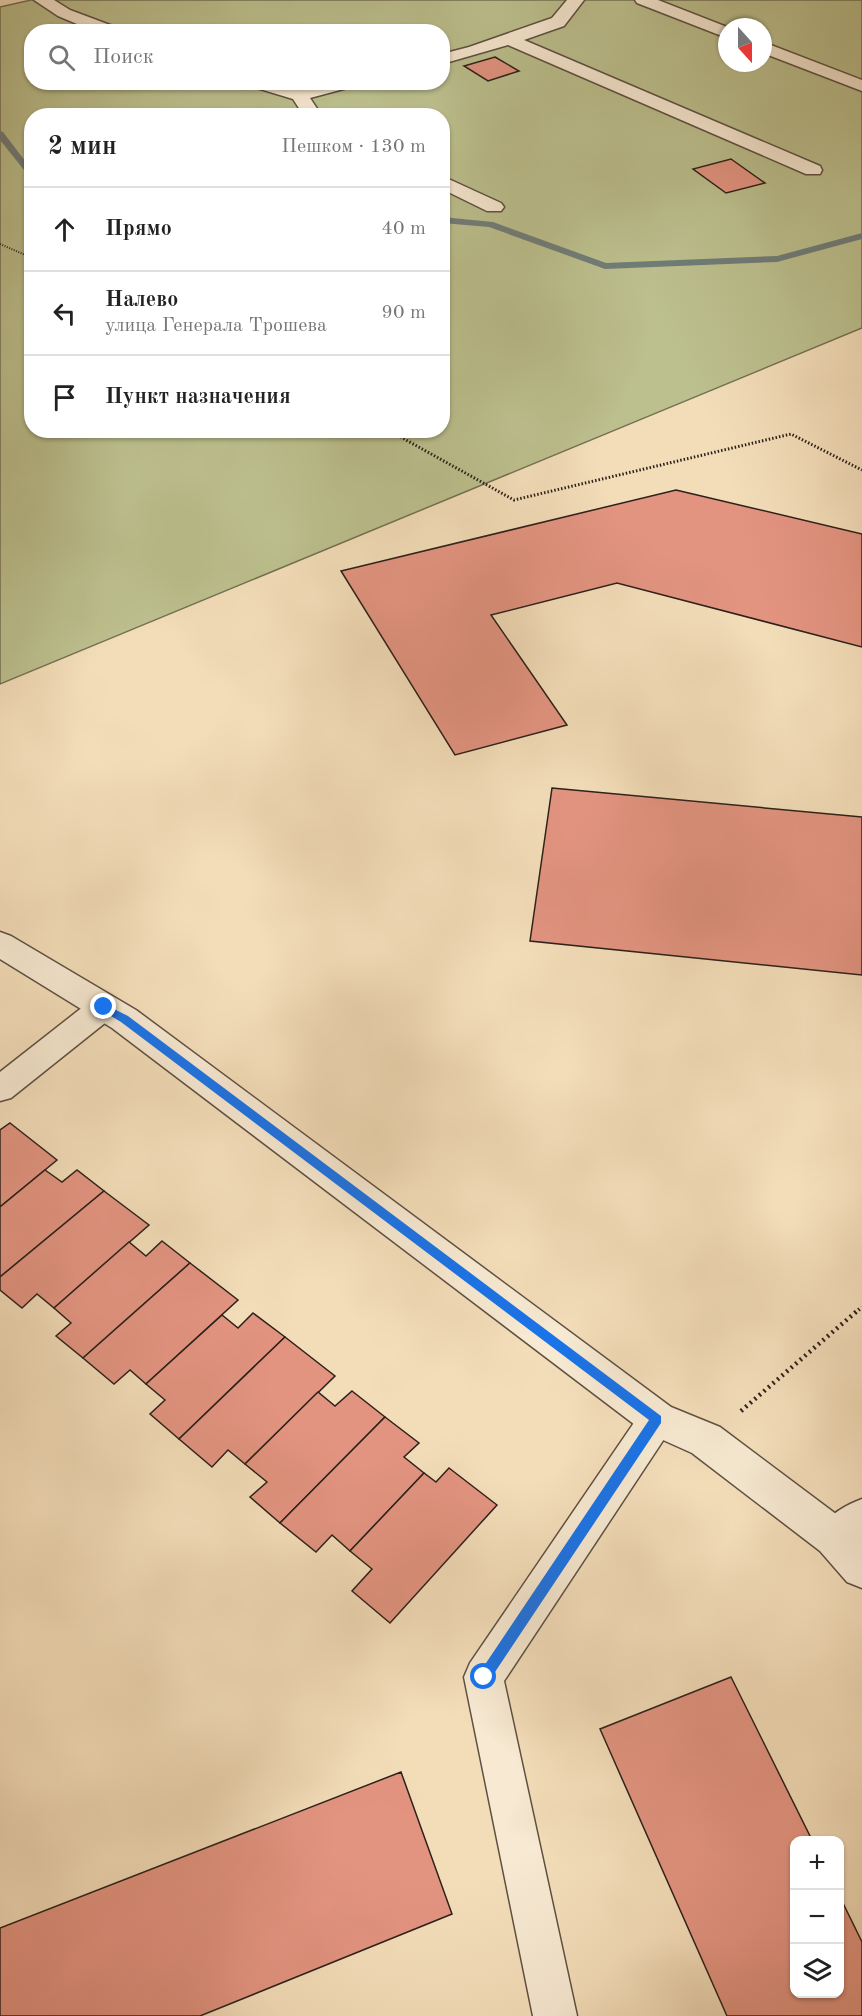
<!DOCTYPE html>
<html lang="ru">
<meta charset="utf-8">
<style>
:root{--surface:#fff;--page:#f2f2f2;--text:#222;--muted:#767676;--line:#e0e0e0}
body{margin:0;font-family:"Old Standard TT",serif;background:var(--page);color:var(--text)}
.controls{position:absolute;right:18px;bottom:18px;display:grid;overflow:hidden;border-radius:12px;box-shadow:0 2px 4px #0004}
.controls button{width:54px;height:54px;display:grid;place-items:center;padding:0;border:0;border-bottom:2px solid var(--line);background:var(--surface);color:var(--text);font:30px sans-serif}
.compass{position:absolute;left:718px;top:18px;width:54px;height:54px;border-radius:50%;background:var(--surface);box-shadow:0 2px 4px #0004;rotate:159deg}
.stop{position:absolute;width:18px;height:18px;margin:-14px;border:4px solid #1a73e8;border-radius:50%;background:#fff}
.stop.end{background:#1a73e8;border-color:#fff;box-shadow:0 2px 6px #0008}
.list{margin:0;padding:0;list-style:none}
h2{display:flex;justify-content:space-between;align-items:center;height:78px;margin:0;padding:0 24px;font-size:26px}
h2 small{font-size:20px;font-weight:400;color:var(--muted)}
.list li{display:grid;grid-template-columns:39px 1fr auto;gap:18px;align-items:center;box-sizing:border-box;height:84px;padding:0 24px;border-top:2px solid var(--line)}
.list b{display:block;font-size:22px;white-space:nowrap}
.list p{margin:0;font-size:20px;white-space:nowrap;color:var(--muted)}
.list em{font-size:20px;font-style:normal;color:var(--muted)}
.icon{flex:none;width:33px;height:33px;fill:none;stroke:currentColor;stroke-width:2;stroke-linecap:round;stroke-linejoin:round}
.map{position:relative;flex:none;width:862px;height:2016px;overflow:hidden}
.search{position:absolute;background:var(--surface);box-shadow:0 2px 4px #0004;left:24px;top:24px;width:426px;height:66px;display:flex;align-items:center;gap:15px;box-sizing:border-box;padding:0 21px;border-radius:24px;color:var(--muted);font-size:22px}
.panel{position:absolute;background:var(--surface);box-shadow:0 2px 4px #0004;left:24px;top:108px;width:426px;height:330px;border-radius:24px}
.map>svg:first-child{display:block}
.green{fill:#bcc08e;stroke:#747054;stroke-width:1.5;fill-rule:evenodd}
.lines{fill:none;stroke-linecap:round;stroke-linejoin:round}
.stream{fill:#707d79;fill-rule:evenodd}
.building{fill:#e39481;stroke:#2c211a;stroke-width:1.5}
.service-casing{stroke:#5e5042;stroke-width:3}
.minor-casing{stroke:#5e5042;stroke-width:3}
.path-far3{stroke:#2c211a;stroke-width:2;stroke-dasharray:1 1.5;stroke-linecap:butt}
.path-far2{stroke:#2c211a;stroke-width:3;stroke-dasharray:1.5 2;stroke-linecap:butt}
.path-far1{stroke:#2c211a;stroke-width:4;stroke-dasharray:1.5 3;stroke-linecap:butt}
.path{stroke:#2c211a;stroke-width:4.5;stroke-dasharray:2 4;stroke-linecap:butt}
.service{fill:#f7e9d2;fill-rule:evenodd}
.minor{fill:#f7e9d2;fill-rule:evenodd}
.route{fill:#1a73e8}
</style>
<div class="map">
<svg width="862" height="2016" viewBox="0 0 862 2016">
<rect width="100%" height="100%" fill="#f3ddb9"/>
<filter id="stains"><feTurbulence type="fractalNoise" baseFrequency=".00333" numOctaves="4"/><feColorMatrix values="0 0 0 0 .2 0 0 0 0 .09 0 0 0 0 .02 0 0 0 .5 -.17"/></filter>
<radialGradient id="worn" r=".72"><stop offset=".6" stop-color="#630" stop-opacity="0"/><stop offset="1" stop-color="#630" stop-opacity=".3"/></radialGradient>
<path class="green" d="M 31,0 L 862,0 L 862,328 L 0,684 L 0,7 ZM 727,27 L 763,27 L 763,63 L 727,63 ZM 32,32 L 442,32 L 442,82 L 32,82 ZM 32,116 L 442,116 L 442,430 L 32,430 Z"/>
<g class="lines">
<g class="stream">
<path d="M 0,131 L 3,132 L 32,170 L 32,180 L 0,140 Z"/>
<path d="M 442,217 L 493,222 L 606,263 L 777,256 L 862,233 L 862,239 L 777,262 L 605,269 L 489,227 L 442,223 Z"/>
</g>
</g>
<g class="building">
<path d="M 495,57 L 519,71 L 488,81 L 464,66 Z"/>
<path d="M 731,159 L 765,183 L 726,193 L 693,169 Z"/>
<path d="M 676,490 L 862,534 L 862,647 L 617,583 L 491,615 L 567,725 L 455,755 L 341,571 Z"/>
<path d="M 552,788 L 862,817 L 862,975 L 530,941 Z"/>
<path d="M 10,1123 L 57,1160 L 0,1207 L 0,1130 Z"/>
<path d="M 45,1170 L 62,1182 L 77,1170 L 104,1191 L 0,1277 L 0,1207 Z"/>
<path d="M 104,1191 L 149,1225 L 54,1308 L 37,1294 L 22,1308 L 0,1290 L 0,1277 Z"/>
<path d="M 162,1241 L 190,1263 L 83,1358 L 56,1336 L 71,1323 L 54,1308 L 129,1242 L 146,1256 Z"/>
<path d="M 190,1263 L 238,1300 L 146,1384 L 130,1370 L 114,1384 L 83,1358 Z"/>
<path d="M 253,1313 L 285,1337 L 179,1439 L 150,1414 L 165,1400 L 146,1384 L 222,1315 L 238,1328 Z"/>
<path d="M 285,1337 L 335,1376 L 245,1464 L 228,1450 L 212,1467 L 179,1439 Z"/>
<path d="M 352,1391 L 385,1417 L 280,1523 L 250,1497 L 267,1482 L 245,1464 L 318,1392 L 335,1406 Z"/>
<path d="M 385,1417 L 419,1443 L 404,1457 L 424,1473 L 350,1551 L 332,1535 L 316,1552 L 280,1523 Z"/>
<path d="M 449,1468 L 497,1505 L 390,1623 L 352,1591 L 372,1569 L 350,1551 L 424,1473 L 436,1482 Z"/>
<path d="M 731,1677 L 812,1840 L 794,1840 L 794,1994 L 840,1994 L 840,1897 L 862,1942 L 862,2016 L 727,2016 L 600,1729 Z"/>
<path d="M 401,1772 L 452,1914 L 200,2016 L 0,2016 L 0,1928 Z"/>
</g>
<g class="lines">
<defs>
<g id="service">
<path d="M 34,0 L 54,0 L 70,10 L 118,28 L 120,32 L 96,32 L 58,16 Z"/>
<path d="M 567,0 L 584,0 L 564,26 L 524,40 L 820,166 L 822,170 L 820,174 L 806,174 L 508,45 L 442,64 L 442,54 L 469,47 L 552,18 Z"/>
<path d="M 635,0 L 658,0 L 727,27 L 727,38 L 637,3 Z"/>
<path d="M 763,42 L 862,80 L 862,91 L 763,53 Z"/>
<path d="M 248,82 L 276,82 L 299,90 L 327,82 L 357,82 L 355,86 L 310,98 L 322,116 L 304,116 L 293,99 L 250,86 Z"/>
<path d="M 442,176 L 501,203 L 504,207 L 501,211 L 487,211 L 442,189 Z"/>
<path d="M 104,996 L 115,999 L 119,1007 L 115,1015 L 11,1098 L 0,1101 L 0,1072 L 93,999 Z"/>
<path d="M 657,1403 L 670,1408 L 675,1419 L 670,1430 L 504,1681 L 577,2016 L 533,2016 L 464,1677 L 470,1663 L 644,1408 Z"/>
<path d="M 862,1499 L 862,1538 L 847,1549 L 834,1554 L 821,1549 L 815,1537 C 824,1518 843,1506 862,1499 Z"/>
</g>
<path id="minor" d="M 0,932 L 11,936 L 136,1010 L 671,1407 L 720,1427 L 848,1523 L 862,1538 L 862,1588 L 847,1582 L 820,1551 L 692,1453 L 643,1431 L 112,1028 L 0,959 Z"/>
</defs>
<use href="#service" class="service-casing"/>
<use href="#minor" class="minor-casing"/>
<path class="path-far3" d="M 0,244 L 32,258"/>
<path class="path-far2" d="M 388,430 L 514,500 L 791,434 L 862,470"/>
<path class="path-far1" d="M 855,1313 L 862,1307"/>
<path class="path" d="M 741,1411 L 857,1311"/>
<use href="#service" class="service"/>
<use href="#minor" class="minor"/>
</g>
<path class="route" d="M 104,1004 L 128,1016 L 661,1416 L 661,1423 L 489,1681 L 484,1683 L 480,1681 L 478,1677 L 480,1672 L 649,1420 L 121,1022 L 101,1010 L 101,1005 Z"/>
<rect width="100%" height="100%" filter="url(#stains)"/>
<rect width="100%" height="100%" fill="url(#worn)"/>
</svg>
<div class="controls">
<button>+</button>
<button>−</button>
<button><svg class="icon" aria-label="layers" viewBox="0 0 24 24"><path d="M12 4l9 5-9 5-9-5zM3 14l9 5 9-5"/></svg></button>
</div>
<svg class="compass" viewBox="-18 -18 36 36"><path d="M0-13l5 13h-10z" fill="#e53935"/><path d="M0 13l5-13h-10z" fill="#767676"/></svg>
<div class="stop" style="left:484px;top:1677px"></div>
<div class="stop end" style="left:104px;top:1007px"></div>
<div class="search"><svg class="icon" aria-label="search" viewBox="0 0 24 24"><circle cx="10" cy="10" r="6"/><path d="M15 15l6 6"/></svg>Поиск</div>
<section class="panel">
<h2>2 мин<small>Пешком · 130 m</small></h2>
<ul class="list">
<li><svg class="icon" aria-label="ahead" viewBox="0 0 24 24"><path d="M12 20V5M6 11l6-6 6 6"/></svg><div><b>Прямо</b></div><em>40 m</em></li>
<li><svg class="icon" aria-label="left" viewBox="0 0 24 24"><path d="M17 20v-9H6M10 6l-5 5 5 5"/></svg><div><b>Налево</b><p>улица Генерала Трошева</p></div><em>90 m</em></li>
<li><svg class="icon" aria-label="arrive" viewBox="0 0 24 24"><path d="M6 21V4h12l-3 4 3 4H6"/></svg><div><b>Пункт назначения</b></div></li>
</ul>
</section>
</div>
